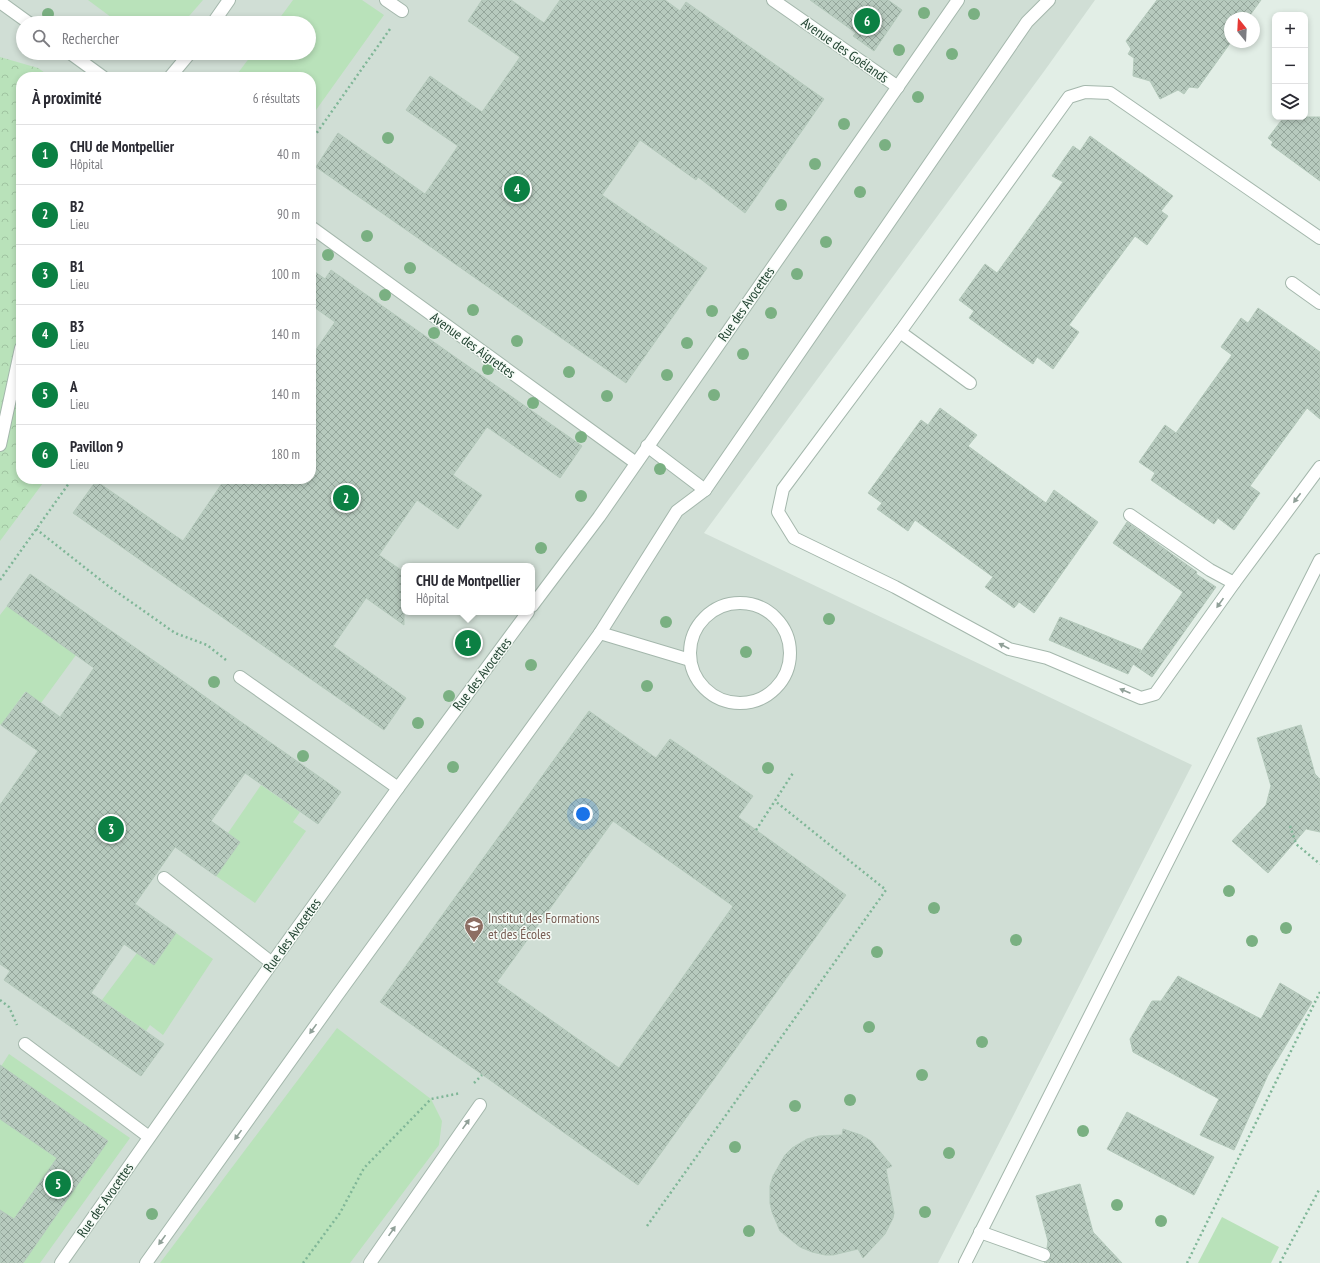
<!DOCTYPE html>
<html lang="fr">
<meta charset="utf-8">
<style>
:root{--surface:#fff;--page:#f2f2f3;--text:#2b2b33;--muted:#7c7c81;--line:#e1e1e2;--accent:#0b8043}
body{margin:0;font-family:"PT Sans Narrow",sans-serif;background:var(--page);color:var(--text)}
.controls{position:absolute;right:12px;top:12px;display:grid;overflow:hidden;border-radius:8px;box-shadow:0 2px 6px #0003}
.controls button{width:36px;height:36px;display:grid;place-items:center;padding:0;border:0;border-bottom:1px solid var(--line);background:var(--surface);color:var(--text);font:20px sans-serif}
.compass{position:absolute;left:1224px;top:12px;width:36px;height:36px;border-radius:50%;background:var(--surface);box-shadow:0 2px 6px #0003;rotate:342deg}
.you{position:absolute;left:583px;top:814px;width:14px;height:14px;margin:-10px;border:3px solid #fff;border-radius:50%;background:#1a73e8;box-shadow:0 0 0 6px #1a73e833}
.badge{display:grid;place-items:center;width:26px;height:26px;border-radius:50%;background:var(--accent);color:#fff;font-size:13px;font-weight:700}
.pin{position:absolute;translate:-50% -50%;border:2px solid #fff;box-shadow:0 1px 4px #0006}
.popup{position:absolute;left:401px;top:563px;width:134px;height:52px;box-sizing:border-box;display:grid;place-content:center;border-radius:8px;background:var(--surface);filter:drop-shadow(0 1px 3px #0005);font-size:13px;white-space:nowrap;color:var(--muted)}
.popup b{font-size:15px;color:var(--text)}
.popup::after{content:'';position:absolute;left:50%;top:100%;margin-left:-8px;border:8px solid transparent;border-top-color:var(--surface)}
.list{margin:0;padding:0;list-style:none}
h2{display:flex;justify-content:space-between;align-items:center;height:52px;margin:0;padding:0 16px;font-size:17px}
h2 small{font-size:13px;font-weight:400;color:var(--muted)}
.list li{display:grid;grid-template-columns:26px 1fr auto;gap:12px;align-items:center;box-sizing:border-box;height:60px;padding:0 16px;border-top:1px solid var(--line)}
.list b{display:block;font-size:15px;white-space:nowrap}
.list p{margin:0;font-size:13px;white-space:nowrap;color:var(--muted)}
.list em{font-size:13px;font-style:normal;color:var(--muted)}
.icon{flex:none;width:22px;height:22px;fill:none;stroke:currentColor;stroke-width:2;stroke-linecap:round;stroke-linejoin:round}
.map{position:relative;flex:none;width:1320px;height:1263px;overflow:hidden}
.search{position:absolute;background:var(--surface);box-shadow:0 2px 6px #0003;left:16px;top:16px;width:300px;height:44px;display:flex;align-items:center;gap:10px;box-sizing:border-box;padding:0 14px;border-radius:22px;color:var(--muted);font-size:15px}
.panel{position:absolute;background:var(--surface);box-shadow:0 2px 6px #0003;left:16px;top:72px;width:300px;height:412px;border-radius:16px}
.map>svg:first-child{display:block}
.built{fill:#d0ded5;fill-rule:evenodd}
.green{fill:#b9e2ba}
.forest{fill:url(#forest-crowns)}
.building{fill:url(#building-cross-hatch);stroke:#b4c9bb;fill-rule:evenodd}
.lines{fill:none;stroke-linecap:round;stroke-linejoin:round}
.lane-casing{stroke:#a4b7ac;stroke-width:14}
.path{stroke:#7fb697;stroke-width:2.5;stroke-dasharray:2 3;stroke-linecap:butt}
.lane{stroke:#fff;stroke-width:12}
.tree{fill:#7ab082}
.oneway{fill:#90a098}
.labels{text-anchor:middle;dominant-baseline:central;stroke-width:3;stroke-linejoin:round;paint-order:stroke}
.street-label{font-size:14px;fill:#204230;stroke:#f4faf5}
.education-label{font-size:14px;fill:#785e54;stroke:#f4faf5;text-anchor:start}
</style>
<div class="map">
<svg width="1320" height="1263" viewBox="0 0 1320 1263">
<defs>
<pattern id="forest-crowns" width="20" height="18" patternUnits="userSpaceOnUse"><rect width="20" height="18" fill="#b9e2ba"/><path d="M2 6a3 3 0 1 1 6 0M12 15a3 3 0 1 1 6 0" fill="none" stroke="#9fc3a0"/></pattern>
<pattern id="building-cross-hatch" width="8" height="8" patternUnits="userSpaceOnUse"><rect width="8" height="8" fill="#b7cabe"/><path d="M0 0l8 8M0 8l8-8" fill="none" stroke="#94a69b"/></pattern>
</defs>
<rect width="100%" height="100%" fill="#e2eee6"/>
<path class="built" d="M 0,0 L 1095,0 L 1045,70 L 704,533 L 1192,765 L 938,1263 L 0,1263 ZM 23,23 L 309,23 L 309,53 L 23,53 ZM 21,77 L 311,77 L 311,479 L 21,479 ZM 404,566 L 532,566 L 532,612 L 404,612 Z"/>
<g class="green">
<path d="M 88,0 L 203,0 L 183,23 L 119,23 Z"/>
<path d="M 293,0 L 362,0 L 384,15 L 311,117 L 311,77 L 235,77 L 253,53 L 309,53 L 309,23 L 276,23 Z"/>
<path d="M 7,606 L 76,655 L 41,703 L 25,692 L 1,725 L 0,724 L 0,615 Z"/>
<path d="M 261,785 L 300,812 L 293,822 L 306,831 L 255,903 L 216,876 L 240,842 L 228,833 Z"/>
<path d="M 176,933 L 213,959 L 163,1035 L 150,1025 L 146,1031 L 102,1000 L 137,953 L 154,964 Z"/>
<path d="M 337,1028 L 431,1099 L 442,1121 L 439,1145 L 350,1263 L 160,1263 Z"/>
<path d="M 9,1054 L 130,1138 L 40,1263 L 23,1263 L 108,1141 L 0,1068 Z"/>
<path d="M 0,1119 L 57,1158 L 14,1219 L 0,1210 Z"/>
<path d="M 1222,1217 L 1279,1247 L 1271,1263 L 1198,1263 Z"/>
</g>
<path class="forest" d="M 0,57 L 38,68 L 51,77 L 21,77 L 21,479 L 46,479 L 0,541 Z"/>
<g class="building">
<path d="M 482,0 L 511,0 L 544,23 L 560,0 L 665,0 L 680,11 L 686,2 L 824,99 L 745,213 L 698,177 L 696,180 L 640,140 L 602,195 L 707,268 L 626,383 L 316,167 L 338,133 L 425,194 L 458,146 L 406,110 L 430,76 L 482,112 L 520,57 L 468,21 Z"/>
<path d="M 810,0 L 888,0 L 902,10 L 874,51 L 853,36 L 856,33 Z"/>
<path d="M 1157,0 L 1261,0 L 1248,18 L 1230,18 L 1231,42 L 1198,88 L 1189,87 L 1184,94 L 1178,90 L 1160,99 L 1150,81 L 1133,76 L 1134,58 L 1128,54 L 1131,49 L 1126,41 Z"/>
<path d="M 1284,117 L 1320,117 L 1320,181 L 1271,145 L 1273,142 L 1268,138 Z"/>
<path d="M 1090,136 L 1173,196 L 1161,211 L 1168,216 L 1147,245 L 1135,236 L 1069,325 L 1079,332 L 1053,369 L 1037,357 L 1033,364 L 969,318 L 974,311 L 959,300 L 985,264 L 997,273 L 1063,182 L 1052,176 L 1073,146 L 1080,151 Z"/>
<path d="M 311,269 L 325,279 L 331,270 L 582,446 L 560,478 L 487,427 L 453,475 L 482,495 L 458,529 L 417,500 L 379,555 L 404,572 L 404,625 L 366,598 L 333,646 L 406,698 L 384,730 L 73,513 L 96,481 L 183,541 L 225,479 L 311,479 L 311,357 L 335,322 L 311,305 Z"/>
<path d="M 1258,308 L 1320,352 L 1320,419 L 1307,408 L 1250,486 L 1260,493 L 1234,530 L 1218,518 L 1214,524 L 1151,480 L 1155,473 L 1139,462 L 1165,425 L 1176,433 L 1232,355 L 1221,347 L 1241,318 L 1248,323 Z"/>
<path d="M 940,408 L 977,435 L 968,446 L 1046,503 L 1054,490 L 1098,522 L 1034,613 L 1019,602 L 1014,608 L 985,587 L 993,577 L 915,520 L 908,531 L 877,509 L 882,503 L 868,493 L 921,420 L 928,425 Z"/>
<path d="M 1127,522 L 1197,572 L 1196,574 L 1216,587 L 1152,677 L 1133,664 L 1128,674 L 1049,640 L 1060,617 L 1141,650 L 1138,656 L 1183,592 L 1113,543 Z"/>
<path d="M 30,574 L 341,792 L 318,824 L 245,773 L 211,821 L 240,842 L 216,876 L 175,847 L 135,904 L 176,933 L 154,965 L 124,944 L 91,993 L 164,1044 L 141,1076 L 4,980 L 10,971 L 0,964 L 0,805 L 38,751 L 1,725 L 26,692 L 60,717 L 94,668 L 7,606 Z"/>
<path d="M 589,711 L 656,758 L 670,739 L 753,796 L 738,817 L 846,895 L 638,1185 L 380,1002 ZM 613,821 L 733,906 L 619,1068 L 497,982 Z"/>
<path d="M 1301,725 L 1315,774 L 1320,779 L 1320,832 L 1306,829 L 1268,873 L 1232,841 L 1266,805 L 1271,786 L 1257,738 Z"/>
<path d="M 1178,976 L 1261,1019 L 1280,983 L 1312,1002 L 1268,1075 L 1234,1150 L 1200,1135 L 1219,1099 L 1133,1052 L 1130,1039 L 1152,1001 L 1161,1001 Z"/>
<path d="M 0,1065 L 108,1141 L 23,1263 L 0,1263 L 0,1210 L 14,1219 L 57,1158 L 0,1119 Z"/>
<path d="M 1127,1112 L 1214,1157 L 1194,1195 L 1107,1149 Z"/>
<path d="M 843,1129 L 861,1135 L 871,1141 L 892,1166 L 886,1169 L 894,1213 L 893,1218 L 885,1234 L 863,1258 L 858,1249 L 833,1255 L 825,1255 L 812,1252 L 800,1247 L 780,1231 L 772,1212 L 770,1203 L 770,1186 L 773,1176 L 785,1155 L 792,1148 L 807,1139 L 819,1136 L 842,1135 Z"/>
<path d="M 1080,1184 L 1093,1232 L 1122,1263 L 1044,1263 L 1049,1260 L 1051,1254 L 1047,1248 L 1048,1241 L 1036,1196 Z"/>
</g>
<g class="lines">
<defs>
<g id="lane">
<path d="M 386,0 L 402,11"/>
<path d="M 773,0 L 898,87"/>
<path d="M 0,2 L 29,23"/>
<path d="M 213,23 L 229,0"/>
<path d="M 70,53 L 103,77"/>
<path d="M 170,77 L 190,53"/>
<path d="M 311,227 L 636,463"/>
<path d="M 1320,238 L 1110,93 L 1085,92 L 1069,97 L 900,332 L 783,489 L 778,512 L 794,538 L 895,587 L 1009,649 L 1047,658 L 1141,698 L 1155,694 L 1234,583 L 1320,467"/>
<path d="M 1292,283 L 1320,303"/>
<path d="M 900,332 L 970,383"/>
<path d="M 0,445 L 21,348"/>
<path d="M 647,446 L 705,490"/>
<path d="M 1130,515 L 1210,570 L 1234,583"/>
<circle cx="740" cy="653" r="50"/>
<path d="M 532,606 L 599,517 L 958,0"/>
<path d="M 600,633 L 677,511 L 705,490 L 1027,22 L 1049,0"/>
<path d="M 240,677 L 398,788"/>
<path d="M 164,878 L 272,963"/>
<path d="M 25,1044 L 149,1137"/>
<path d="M 980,1232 L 1044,1255"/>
<path d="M 61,1263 L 272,963 L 398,788 L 528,612"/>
<path d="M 146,1263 L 336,997 L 600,633 L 690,660"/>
<path d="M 370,1263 L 480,1105"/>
<path d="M 965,1263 L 1320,560"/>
</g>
</defs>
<use href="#lane" class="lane-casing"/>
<g class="path">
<path d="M 311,141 L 390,29"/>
<path d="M 36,529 L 107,585 L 175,633 L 207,645 L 226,660"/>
<path d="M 0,580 L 72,479"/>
<path d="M 1290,826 L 1296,844 L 1320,864"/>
<path d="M 756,830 L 793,773"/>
<path d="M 0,1000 L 9,1007 L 17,1025"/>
<path d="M 474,1083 L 482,1075"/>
<path d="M 647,1226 L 886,890 L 775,801"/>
<path d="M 303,1263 L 340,1213 L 364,1168 L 431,1099 L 461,1093"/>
<path d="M 1187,1263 L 1320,992"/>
<path d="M 1280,1263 L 1320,1188"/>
</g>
<use href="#lane" class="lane"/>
</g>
<g class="tree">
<circle cx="924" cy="13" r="6"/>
<circle cx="48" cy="14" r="6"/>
<circle cx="974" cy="14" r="6"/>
<circle cx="899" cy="50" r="6"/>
<circle cx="952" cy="54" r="6"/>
<circle cx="918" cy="97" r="6"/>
<circle cx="844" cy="124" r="6"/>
<circle cx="388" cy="138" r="6"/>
<circle cx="885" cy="145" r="6"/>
<circle cx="815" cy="164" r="6"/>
<circle cx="860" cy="192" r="6"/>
<circle cx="781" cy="205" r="6"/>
<circle cx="367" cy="236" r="6"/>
<circle cx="826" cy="242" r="6"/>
<circle cx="328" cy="255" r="6"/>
<circle cx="410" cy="268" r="6"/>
<circle cx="797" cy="274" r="6"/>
<circle cx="385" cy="295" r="6"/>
<circle cx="473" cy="310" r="6"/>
<circle cx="712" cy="311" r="6"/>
<circle cx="771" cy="313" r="6"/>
<circle cx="434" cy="333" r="6"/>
<circle cx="517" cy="341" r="6"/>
<circle cx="687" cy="343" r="6"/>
<circle cx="743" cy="354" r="6"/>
<circle cx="488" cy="369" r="6"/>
<circle cx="569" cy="372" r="6"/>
<circle cx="667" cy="375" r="6"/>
<circle cx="714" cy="395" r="6"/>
<circle cx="607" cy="396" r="6"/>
<circle cx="533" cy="403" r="6"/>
<circle cx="581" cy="437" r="6"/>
<circle cx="660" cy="469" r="6"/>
<circle cx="581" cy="496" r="6"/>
<circle cx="541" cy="548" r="6"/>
<circle cx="829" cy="619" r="6"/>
<circle cx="666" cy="622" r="6"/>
<circle cx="746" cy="652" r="6"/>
<circle cx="531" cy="665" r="6"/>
<circle cx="214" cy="682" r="6"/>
<circle cx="647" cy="686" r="6"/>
<circle cx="449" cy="696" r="6"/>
<circle cx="418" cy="723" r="6"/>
<circle cx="303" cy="756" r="6"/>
<circle cx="453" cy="767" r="6"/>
<circle cx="768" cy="768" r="6"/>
<circle cx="1229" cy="891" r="6"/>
<circle cx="934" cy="908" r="6"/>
<circle cx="1286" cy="928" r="6"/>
<circle cx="1016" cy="940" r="6"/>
<circle cx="1252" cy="941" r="6"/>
<circle cx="877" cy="952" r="6"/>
<circle cx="869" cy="1027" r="6"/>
<circle cx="982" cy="1042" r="6"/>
<circle cx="922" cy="1075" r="6"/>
<circle cx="850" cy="1100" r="6"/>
<circle cx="795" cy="1106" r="6"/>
<circle cx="1083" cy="1131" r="6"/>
<circle cx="735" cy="1147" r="6"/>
<circle cx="949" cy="1153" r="6"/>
<circle cx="1117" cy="1205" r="6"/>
<circle cx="925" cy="1212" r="6"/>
<circle cx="152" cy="1214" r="6"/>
<circle cx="1161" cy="1221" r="6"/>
<circle cx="749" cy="1231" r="6"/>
</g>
<defs><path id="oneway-solid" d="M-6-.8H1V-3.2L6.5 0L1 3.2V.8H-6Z"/></defs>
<g class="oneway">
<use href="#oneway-solid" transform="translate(1297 498) rotate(127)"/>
<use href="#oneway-solid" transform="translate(1220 603) rotate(125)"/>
<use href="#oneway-solid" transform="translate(1004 646) rotate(-153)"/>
<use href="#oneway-solid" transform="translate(1125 691) rotate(-157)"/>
<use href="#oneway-solid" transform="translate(313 1029) rotate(126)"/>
<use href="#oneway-solid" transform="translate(466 1124) rotate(-55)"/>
<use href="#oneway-solid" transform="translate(238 1135) rotate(126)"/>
<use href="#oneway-solid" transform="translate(392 1231) rotate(-55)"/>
<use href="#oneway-solid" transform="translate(162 1240) rotate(126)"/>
</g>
<defs>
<symbol id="university-pin" viewBox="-11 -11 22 30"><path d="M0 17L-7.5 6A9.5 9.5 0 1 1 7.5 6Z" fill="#8d6e63" stroke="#f4faf5"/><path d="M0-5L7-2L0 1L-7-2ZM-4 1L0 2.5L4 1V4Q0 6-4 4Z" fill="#fff"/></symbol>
</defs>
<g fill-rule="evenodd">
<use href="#university-pin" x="463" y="915" width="22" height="30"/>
</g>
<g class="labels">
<g class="street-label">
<text transform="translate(845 50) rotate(35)">Avenue des Goélands</text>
<text transform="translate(746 304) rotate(-55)">Rue des Avocettes</text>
<text transform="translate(473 345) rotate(36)">Avenue des Aigrettes</text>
<text transform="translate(482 674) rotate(-53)">Rue des Avocettes</text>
<text transform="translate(292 935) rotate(-54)">Rue des Avocettes</text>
<text transform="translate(105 1200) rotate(-55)">Rue des Avocettes</text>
</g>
<g class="education-label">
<text x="488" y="918">Institut des Formations<tspan x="488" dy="16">et des Écoles</tspan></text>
</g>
</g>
</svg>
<div class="controls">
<button>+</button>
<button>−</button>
<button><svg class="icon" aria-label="layers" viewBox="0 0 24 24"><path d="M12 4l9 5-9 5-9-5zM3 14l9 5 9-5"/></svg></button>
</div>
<svg class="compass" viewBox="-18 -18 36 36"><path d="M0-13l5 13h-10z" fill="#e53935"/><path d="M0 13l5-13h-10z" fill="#7c7c81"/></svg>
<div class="you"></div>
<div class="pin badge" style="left:468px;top:643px">1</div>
<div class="popup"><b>CHU de Montpellier</b>Hôpital</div>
<div class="pin badge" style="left:346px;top:498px">2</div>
<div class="pin badge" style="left:111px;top:829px">3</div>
<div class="pin badge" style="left:517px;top:189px">4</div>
<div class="pin badge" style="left:58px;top:1184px">5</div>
<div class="pin badge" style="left:867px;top:21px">6</div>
<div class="search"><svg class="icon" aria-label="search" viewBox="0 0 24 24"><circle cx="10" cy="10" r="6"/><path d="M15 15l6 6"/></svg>Rechercher</div>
<section class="panel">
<h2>À proximité<small>6 résultats</small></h2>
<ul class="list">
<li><span class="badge">1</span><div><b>CHU de Montpellier</b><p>Hôpital</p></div><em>40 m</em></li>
<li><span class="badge">2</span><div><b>B2</b><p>Lieu</p></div><em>90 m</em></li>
<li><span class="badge">3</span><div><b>B1</b><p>Lieu</p></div><em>100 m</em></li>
<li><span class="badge">4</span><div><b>B3</b><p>Lieu</p></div><em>140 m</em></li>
<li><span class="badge">5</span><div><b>A</b><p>Lieu</p></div><em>140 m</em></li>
<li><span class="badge">6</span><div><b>Pavillon 9</b><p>Lieu</p></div><em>180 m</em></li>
</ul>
</section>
</div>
